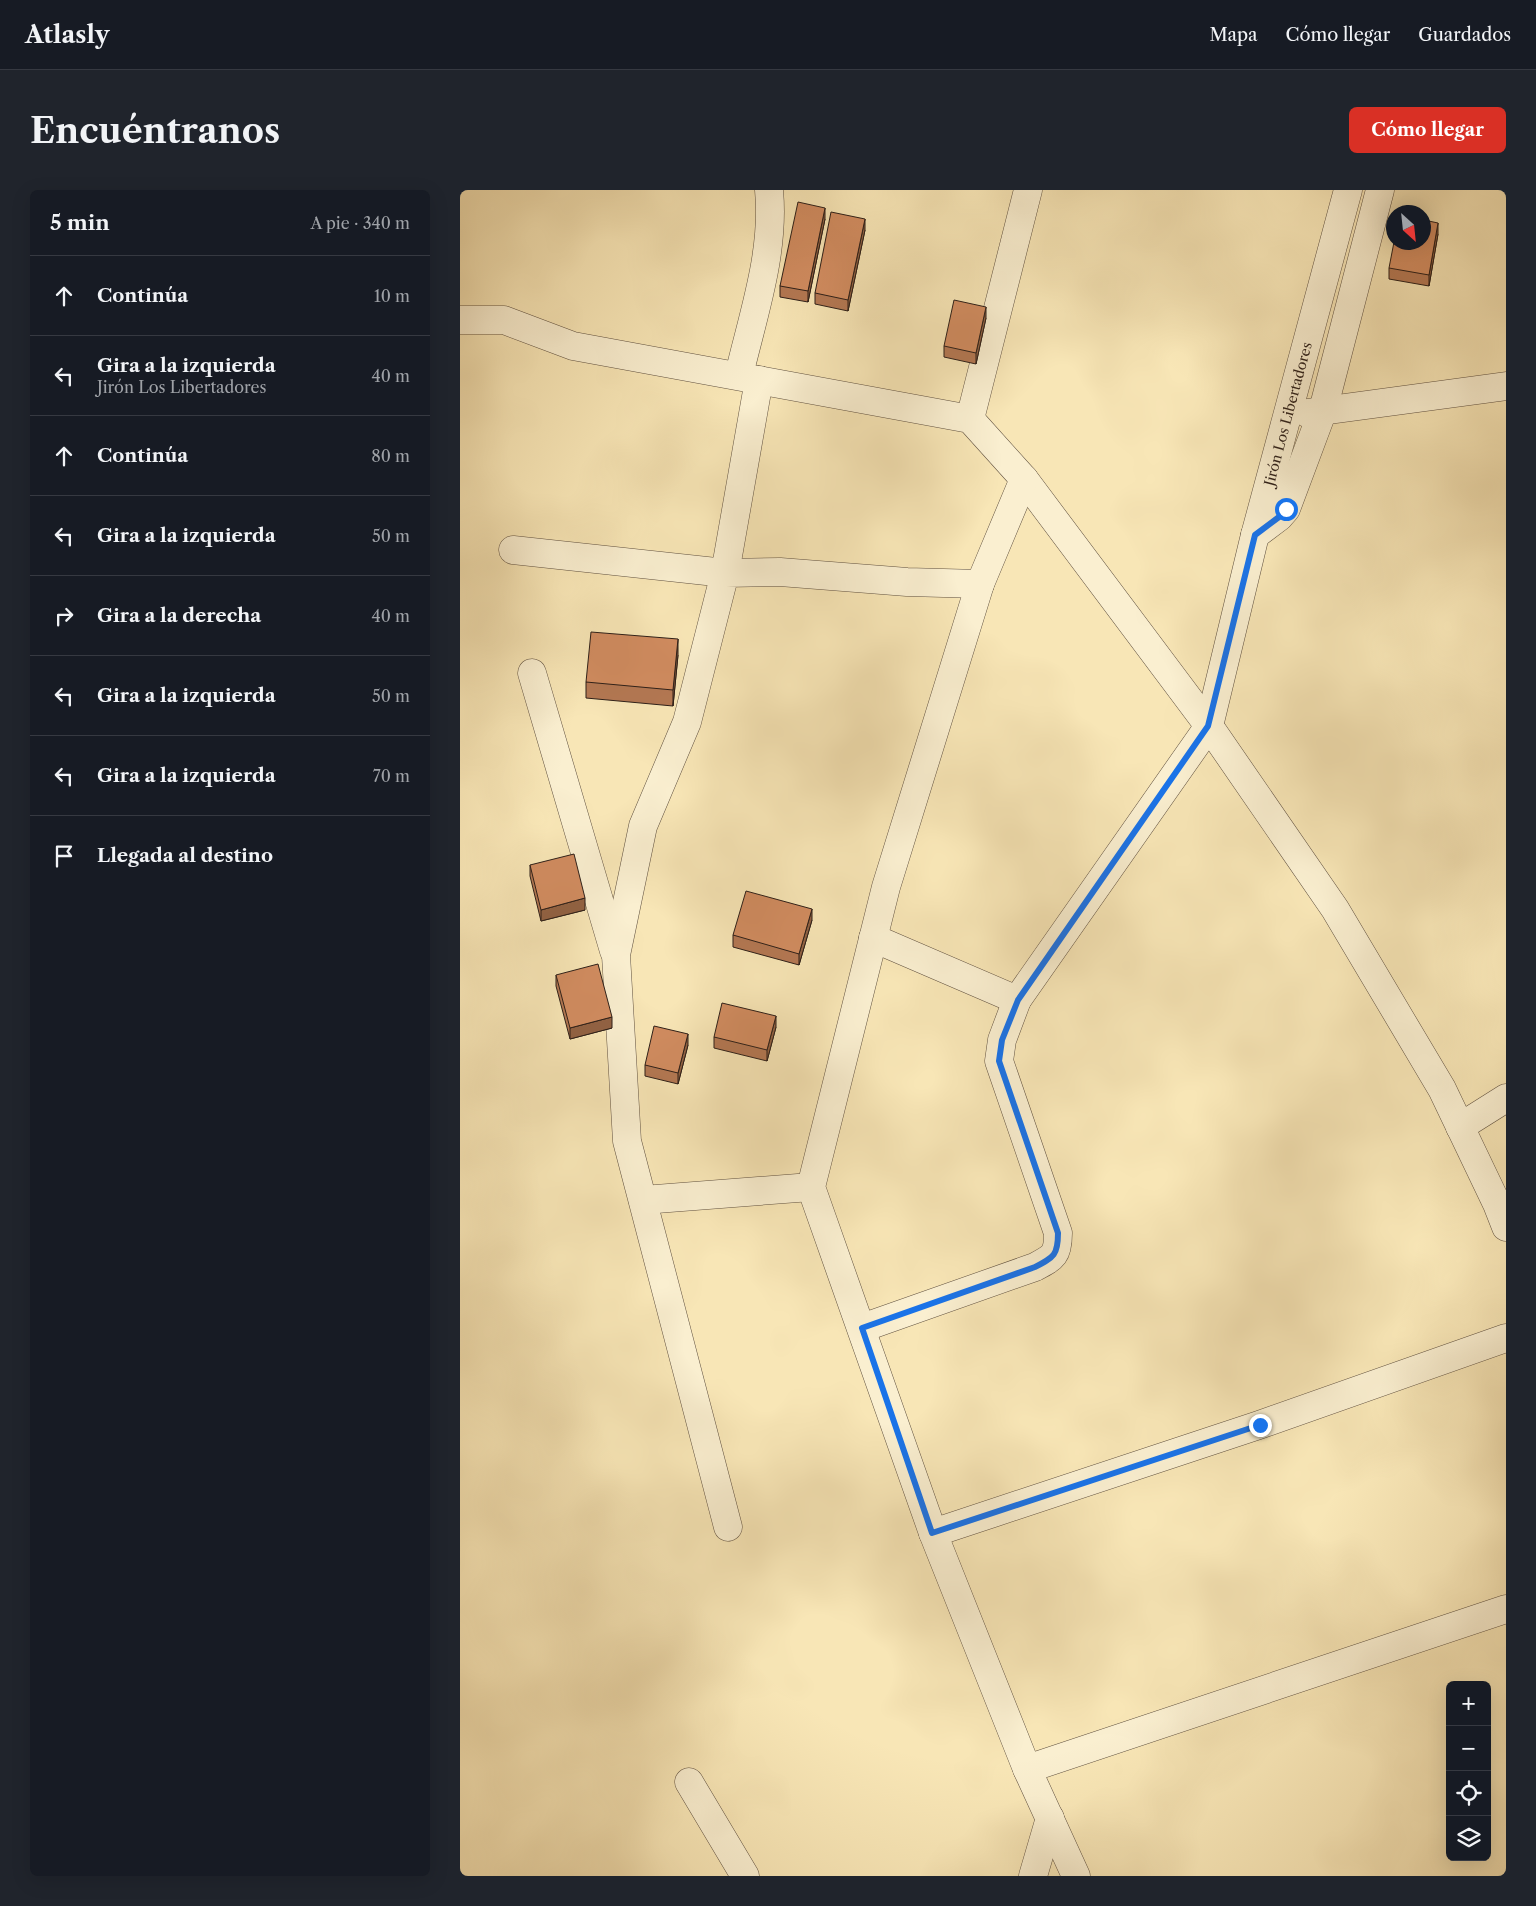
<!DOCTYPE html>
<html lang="es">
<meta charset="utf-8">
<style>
:root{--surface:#171b24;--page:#20242c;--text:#f1f3f6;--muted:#9ea1a6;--line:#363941;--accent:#d93025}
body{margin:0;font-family:"Libre Caslon Text",serif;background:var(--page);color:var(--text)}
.controls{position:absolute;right:15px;bottom:15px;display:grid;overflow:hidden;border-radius:8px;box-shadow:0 5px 20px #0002}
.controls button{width:45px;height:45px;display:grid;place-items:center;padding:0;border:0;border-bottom:1px solid var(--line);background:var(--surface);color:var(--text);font:25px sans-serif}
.compass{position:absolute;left:926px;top:15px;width:45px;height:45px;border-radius:50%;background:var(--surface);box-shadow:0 5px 20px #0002;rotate:153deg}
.stop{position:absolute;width:15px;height:15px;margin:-11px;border:4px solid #1a73e8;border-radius:50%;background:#fff}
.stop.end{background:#1a73e8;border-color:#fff;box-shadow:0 1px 5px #0008}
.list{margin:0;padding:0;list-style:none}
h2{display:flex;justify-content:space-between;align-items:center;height:65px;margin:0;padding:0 20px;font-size:21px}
h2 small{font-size:16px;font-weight:400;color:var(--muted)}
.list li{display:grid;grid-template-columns:32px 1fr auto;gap:15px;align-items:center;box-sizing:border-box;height:80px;padding:0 20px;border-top:1px solid var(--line)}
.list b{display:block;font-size:19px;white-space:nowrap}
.list p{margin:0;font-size:16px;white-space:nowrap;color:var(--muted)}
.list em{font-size:16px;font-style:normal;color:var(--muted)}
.icon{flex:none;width:28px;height:28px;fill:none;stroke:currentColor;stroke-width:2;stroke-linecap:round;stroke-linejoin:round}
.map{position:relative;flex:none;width:1046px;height:1686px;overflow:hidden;border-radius:8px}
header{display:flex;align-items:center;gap:30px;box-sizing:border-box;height:70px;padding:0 25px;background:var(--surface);border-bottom:1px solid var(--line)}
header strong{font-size:24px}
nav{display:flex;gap:28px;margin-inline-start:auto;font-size:18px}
.intro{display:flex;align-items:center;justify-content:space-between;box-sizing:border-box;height:120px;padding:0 30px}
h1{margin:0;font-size:35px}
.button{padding:12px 22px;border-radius:8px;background:var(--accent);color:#fff;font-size:18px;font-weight:700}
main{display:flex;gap:30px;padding:0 30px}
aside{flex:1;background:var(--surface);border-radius:8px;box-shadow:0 5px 20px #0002}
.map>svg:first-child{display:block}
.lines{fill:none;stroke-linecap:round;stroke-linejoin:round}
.minor-casing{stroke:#605140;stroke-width:29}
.minor{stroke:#faefd0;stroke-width:28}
.wall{fill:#b47853;stroke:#2d1f18}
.shaded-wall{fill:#926243;stroke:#2d1f18}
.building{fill:#d18c60;stroke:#2d1f18}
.route{stroke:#1a73e8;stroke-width:6}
.labels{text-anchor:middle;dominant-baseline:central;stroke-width:4.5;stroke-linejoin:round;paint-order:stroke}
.street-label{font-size:14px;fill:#2d1f18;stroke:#faefd0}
</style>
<header>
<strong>Atlasly</strong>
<nav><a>Mapa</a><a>Cómo llegar</a><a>Guardados</a></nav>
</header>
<div class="intro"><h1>Encuéntranos</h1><a class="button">Cómo llegar</a></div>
<main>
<aside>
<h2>5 min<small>A pie · 340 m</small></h2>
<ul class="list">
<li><svg class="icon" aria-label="ahead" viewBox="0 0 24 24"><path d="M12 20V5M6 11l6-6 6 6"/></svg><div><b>Continúa</b></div><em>10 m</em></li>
<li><svg class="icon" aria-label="left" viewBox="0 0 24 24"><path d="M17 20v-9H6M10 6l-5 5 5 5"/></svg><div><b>Gira a la izquierda</b><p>Jirón Los Libertadores</p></div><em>40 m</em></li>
<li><svg class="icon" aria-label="ahead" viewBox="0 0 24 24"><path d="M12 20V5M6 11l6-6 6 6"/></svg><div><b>Continúa</b></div><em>80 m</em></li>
<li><svg class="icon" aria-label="left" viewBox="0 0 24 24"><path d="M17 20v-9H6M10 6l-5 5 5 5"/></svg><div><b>Gira a la izquierda</b></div><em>50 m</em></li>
<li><svg class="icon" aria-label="right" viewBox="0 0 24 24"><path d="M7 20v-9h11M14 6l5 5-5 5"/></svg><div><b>Gira a la derecha</b></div><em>40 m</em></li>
<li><svg class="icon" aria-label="left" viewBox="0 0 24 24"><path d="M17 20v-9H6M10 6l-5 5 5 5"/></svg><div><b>Gira a la izquierda</b></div><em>50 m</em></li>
<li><svg class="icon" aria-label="left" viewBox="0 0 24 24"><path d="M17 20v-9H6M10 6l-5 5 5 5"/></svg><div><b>Gira a la izquierda</b></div><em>70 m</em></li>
<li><svg class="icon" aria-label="arrive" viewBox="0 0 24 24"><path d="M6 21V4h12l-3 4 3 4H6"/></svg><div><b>Llegada al destino</b></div></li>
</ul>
</aside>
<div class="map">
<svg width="1046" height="1686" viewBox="0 0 1046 1686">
<rect width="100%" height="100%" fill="#f8e6b6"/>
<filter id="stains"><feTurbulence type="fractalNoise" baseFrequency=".004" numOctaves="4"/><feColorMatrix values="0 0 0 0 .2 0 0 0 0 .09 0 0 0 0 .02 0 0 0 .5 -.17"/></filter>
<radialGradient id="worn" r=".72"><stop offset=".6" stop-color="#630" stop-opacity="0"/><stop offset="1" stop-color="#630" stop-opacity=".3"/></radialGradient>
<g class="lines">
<defs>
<g id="minor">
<path d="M 0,130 L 44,130 L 113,156 L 510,229 L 564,289 L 749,536 L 875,719 L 982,899 L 1037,1014 L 1046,1037"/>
<path d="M 279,185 C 293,125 315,63 309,0"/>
<path d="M 847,223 L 1046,196"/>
<path d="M 510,229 L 568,0"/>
<path d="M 564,289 L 520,394 L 426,697 L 351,997 L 473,1343 L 567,1579 L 616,1686"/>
<path d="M 795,345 L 819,327 L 826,319 L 863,220 L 920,0"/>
<path d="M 53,360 L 265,383 L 299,190"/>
<path d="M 72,483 L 154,761"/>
<path d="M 413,748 L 557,810 L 749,536 L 795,345 L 888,0"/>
<path d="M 1000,937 L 1046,908"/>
<path d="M 183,1010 L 351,997"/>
<path d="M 402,1138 L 575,1077 C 594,1067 598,1065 598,1043 L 539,871 L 542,850 L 557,810"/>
<path d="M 268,1337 L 167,951 L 156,765 L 183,636 L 227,532 L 265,383 L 320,382 L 447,392 L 520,394"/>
<path d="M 473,1343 L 799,1235 L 1046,1148"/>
<path d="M 567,1579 L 1046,1419"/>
<path d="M 229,1592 L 285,1686"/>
<path d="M 573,1686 L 590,1628"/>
</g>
</defs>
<use href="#minor" class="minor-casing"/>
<use href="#minor" class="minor"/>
</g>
<g class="wall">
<path d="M 365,29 L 348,112 L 320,107 L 320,96 Z"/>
<path d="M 405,40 L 388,121 L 355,114 L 355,103 Z"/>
<path d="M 978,44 L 969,96 L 929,89 L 929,78 Z"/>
<path d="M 526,128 L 516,174 L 484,167 L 484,156 Z"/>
<path d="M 218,465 L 213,516 L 126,508 L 126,492 Z"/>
<path d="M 70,675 L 125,720 L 81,731 L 70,686 Z"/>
<path d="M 352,730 L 339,775 L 273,757 L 273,745 Z"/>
<path d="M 96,785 L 152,838 L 110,849 L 96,796 Z"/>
<path d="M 316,837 L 307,871 L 254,858 L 254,847 Z"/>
<path d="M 228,855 L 218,894 L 185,886 L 185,875 Z"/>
</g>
<g class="shaded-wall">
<path d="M 365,18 L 365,29 L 348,112 L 348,101 Z"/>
<path d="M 405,29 L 405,40 L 388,121 L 388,110 Z"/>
<path d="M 978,33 L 978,44 L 969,96 L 969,85 Z"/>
<path d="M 526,117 L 526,128 L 516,174 L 516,163 Z"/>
<path d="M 218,449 L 218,465 L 213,516 L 213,500 Z"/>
<path d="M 125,708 L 125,720 L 81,731 L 81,720 Z"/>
<path d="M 352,719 L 352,730 L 339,775 L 339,764 Z"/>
<path d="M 316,826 L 316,837 L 307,871 L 307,860 Z"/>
<path d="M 152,827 L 152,838 L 110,849 L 110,838 Z"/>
<path d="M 228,844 L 228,855 L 218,894 L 218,883 Z"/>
</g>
<g class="building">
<path d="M 338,12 L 365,18 L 348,101 L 320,96 Z"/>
<path d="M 371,22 L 405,29 L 388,110 L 355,103 Z"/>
<path d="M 964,30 L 978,33 L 969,85 L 929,78 L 934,52 L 964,52 Z"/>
<path d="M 494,110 L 526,117 L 516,163 L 484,156 Z"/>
<path d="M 131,442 L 218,449 L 213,500 L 126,492 Z"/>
<path d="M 114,664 L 125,708 L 81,720 L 70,675 Z"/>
<path d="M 286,701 L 352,719 L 339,764 L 273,745 Z"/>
<path d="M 138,774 L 152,827 L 110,838 L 96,785 Z"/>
<path d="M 262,813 L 316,826 L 307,860 L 254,847 Z"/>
<path d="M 194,836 L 228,844 L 218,883 L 185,875 Z"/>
</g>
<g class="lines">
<path class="route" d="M 800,1235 L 472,1343 L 402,1138 L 575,1077 C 594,1067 598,1065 598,1043 L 539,871 L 542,850 L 558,810 L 748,536 L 795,345 L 819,327 L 826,319"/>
</g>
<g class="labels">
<g class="street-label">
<text transform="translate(828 224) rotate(-75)">Jirón Los Libertadores</text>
</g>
</g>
<rect width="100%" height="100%" filter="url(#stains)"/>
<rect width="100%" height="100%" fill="url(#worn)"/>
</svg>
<div class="controls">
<button>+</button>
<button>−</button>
<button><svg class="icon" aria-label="locate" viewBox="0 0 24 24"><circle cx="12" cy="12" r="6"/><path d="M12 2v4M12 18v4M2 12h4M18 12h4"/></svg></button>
<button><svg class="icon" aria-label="layers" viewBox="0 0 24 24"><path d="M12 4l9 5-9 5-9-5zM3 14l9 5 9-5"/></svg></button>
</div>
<svg class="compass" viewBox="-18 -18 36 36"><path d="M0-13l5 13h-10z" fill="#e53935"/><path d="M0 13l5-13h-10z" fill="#9ea1a6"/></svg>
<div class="stop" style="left:826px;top:319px"></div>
<div class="stop end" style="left:800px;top:1235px"></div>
</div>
</main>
